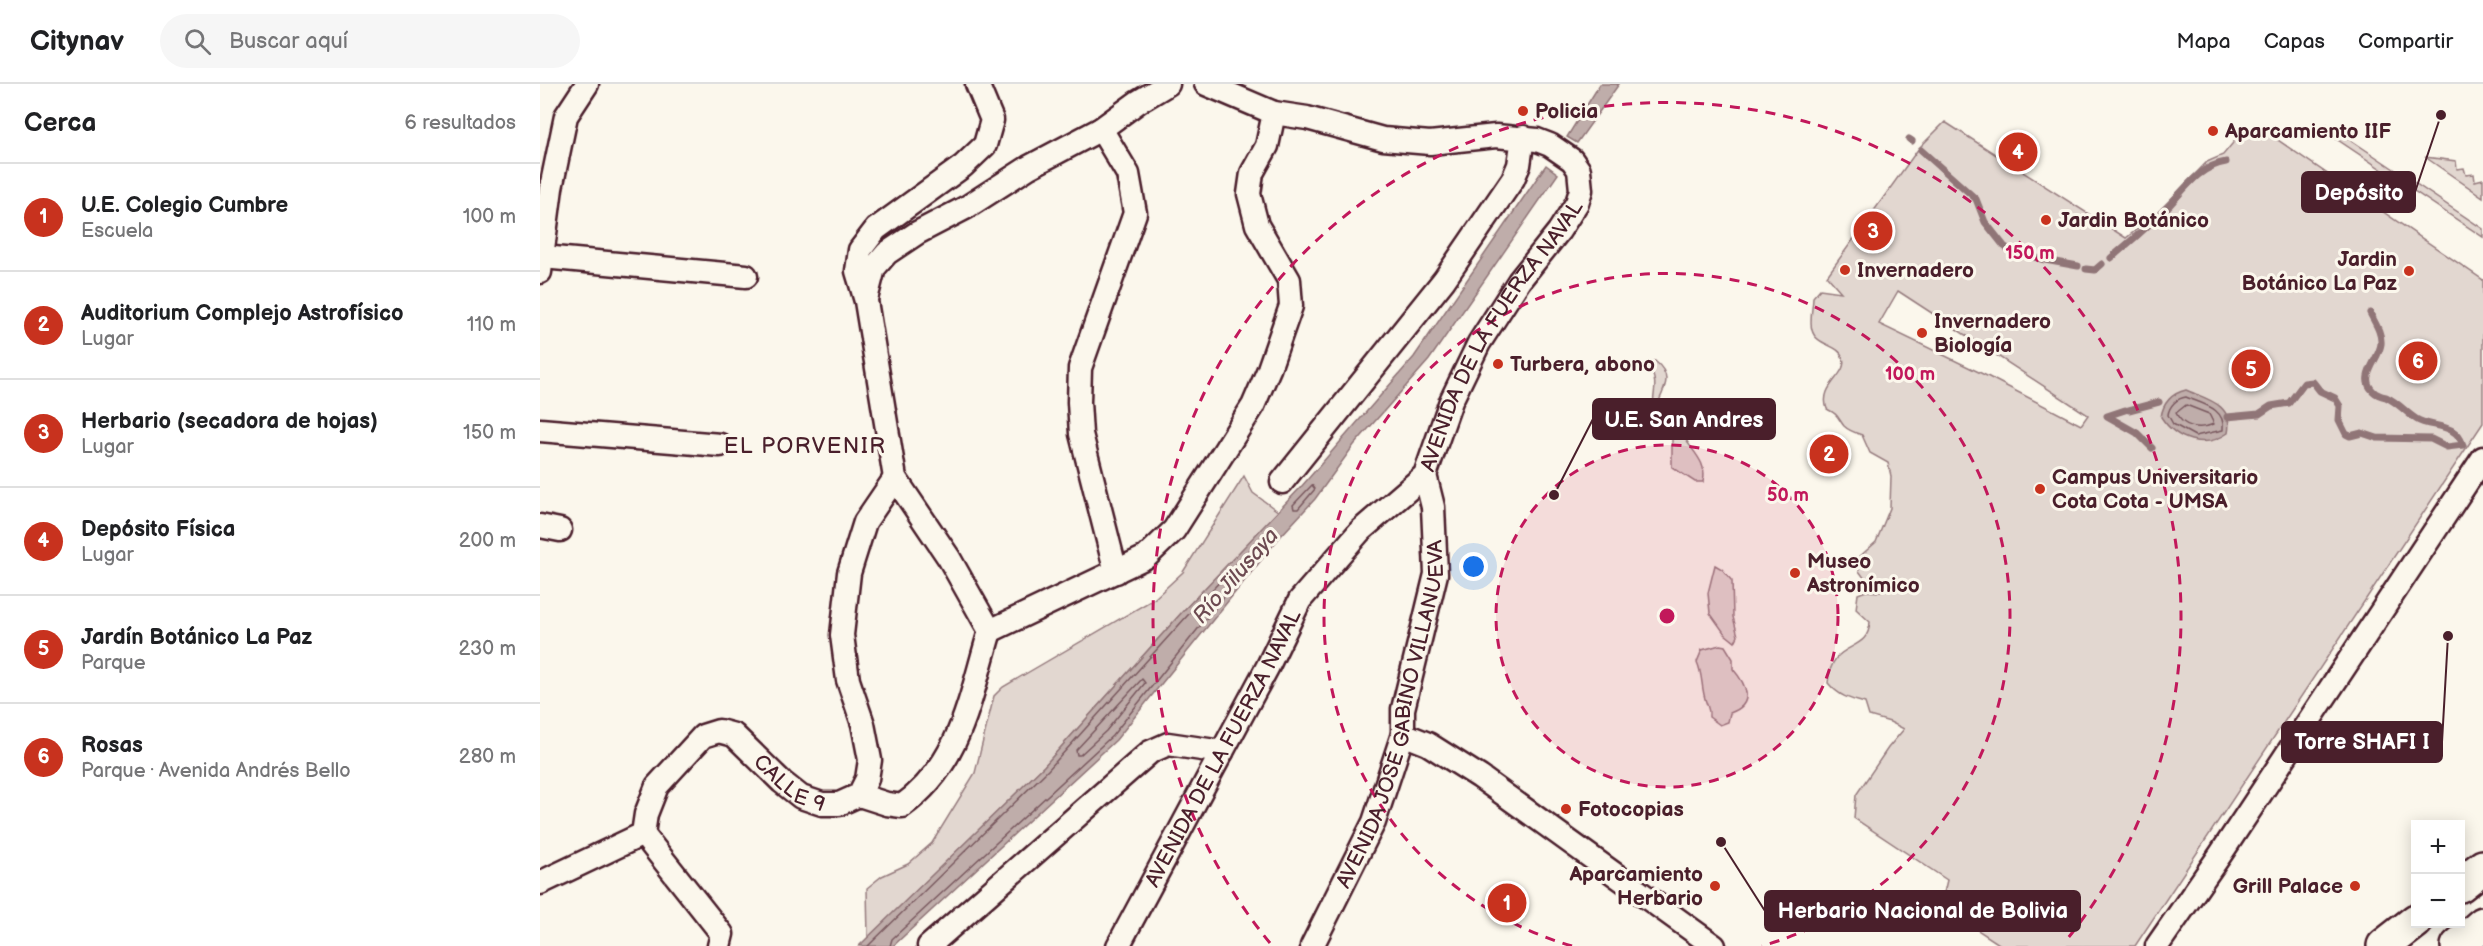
<!DOCTYPE html>
<html lang="es">
<meta charset="utf-8">
<style>
:root{--surface:#fff;--page:#f6f6f6;--text:#202124;--muted:#757577;--line:#e0e0e0;--accent:#c8321e}
body{margin:0;font-family:"Balsamiq Sans",sans-serif;background:var(--page);color:var(--text)}
.controls{position:absolute;right:18px;bottom:18px;display:grid;overflow:hidden;border-radius:0px;box-shadow:0 3px 15px #0003}
.controls button{width:54px;height:54px;display:grid;place-items:center;padding:0;border:0;border-bottom:2px solid var(--line);background:var(--surface);color:var(--text);font:30px sans-serif}
.you{position:absolute;left:934px;top:483px;width:21px;height:21px;margin:-15px;border:4px solid #fff;border-radius:50%;background:#1a73e8;box-shadow:0 0 0 9px #1a73e833}
.badge{display:grid;place-items:center;width:39px;height:39px;border-radius:50%;background:var(--accent);color:#fff;font-size:20px;font-weight:700}
.pin{position:absolute;translate:-50% -50%;border:3px solid #fff;box-shadow:0 2px 6px #0006}
.list{margin:0;padding:0;list-style:none}
h2{display:flex;justify-content:space-between;align-items:center;height:78px;margin:0;padding:0 24px;font-size:26px}
h2 small{font-size:20px;font-weight:400;color:var(--muted)}
.list li{display:grid;grid-template-columns:39px 1fr auto;gap:18px;align-items:center;box-sizing:border-box;height:108px;padding:0 24px;border-top:2px solid var(--line)}
.list b{display:block;font-size:22px;white-space:nowrap}
.list p{margin:0;font-size:20px;white-space:nowrap;color:var(--muted)}
.list em{font-size:20px;font-style:normal;color:var(--muted)}
.icon{flex:none;width:33px;height:33px;fill:none;stroke:currentColor;stroke-width:2;stroke-linecap:round;stroke-linejoin:round}
.map{position:relative;flex:none;width:1943px;height:862px;overflow:hidden}
header{display:flex;align-items:center;gap:36px;box-sizing:border-box;height:84px;padding:0 30px;background:var(--surface);border-bottom:2px solid var(--line)}
header strong{font-size:28px}
nav{display:flex;gap:33px;margin-inline-start:auto;font-size:21px}
.search{width:420px;height:54px;background:var(--page);display:flex;align-items:center;gap:15px;box-sizing:border-box;padding:0 21px;border-radius:33px;color:var(--muted);font-size:22px}
main{display:flex}
aside{flex:1;background:var(--surface)}
.map>svg:first-child{display:block}
.green{fill:#e2d7d0;stroke:#967b7e;stroke-width:1.5;fill-rule:evenodd}
.water{fill:#bfadaa;stroke:#907477;stroke-width:1.5}
.lines{fill:none;stroke-linecap:round;stroke-linejoin:round}
.shore{stroke:#79585e;stroke-width:1.5}
.stream{stroke:#907477;stroke-width:7}
.street-casing{stroke:#4a1f2b;stroke-width:27}
.primary-casing{stroke:#4a1f2b;stroke-width:38}
.street{stroke:#fbf7ec;stroke-width:22}
.primary{stroke:#fbf7ec;stroke-width:33}
.ring{fill:none;stroke:#c2185b;stroke-width:3;stroke-dasharray:10 8}
.poi-dot{fill:#c8321e;stroke:#fbf7ec;stroke-width:2}
.labels{text-anchor:middle;dominant-baseline:central;stroke-width:6;stroke-linejoin:round;paint-order:stroke}
.poi-label{font-size:21px;font-weight:bold;fill:#4a1f2b;stroke:#fbf7ec;text-anchor:start}
.street-label{font-size:21px;fill:#4a1f2b;stroke:#fbf7ec}
.neighbourhood-label{font-size:22px;letter-spacing:1.5px;fill:#4a1f2b;stroke:#fbf7ec}
.water-label{font-size:22px;font-style:italic;fill:#6d4a51;stroke:#fbf7ec}
.centre{fill:#c2185b;stroke:#fbf7ec;stroke-width:3}
.ring-label{font-size:18px;text-anchor:middle;font-weight:bold;fill:#c2185b;stroke:#fbf7ec;stroke-width:6;stroke-linejoin:round;paint-order:stroke}
.leader{fill:none;stroke:#4a1f2b;stroke-width:2}
.callout-dot{fill:#4a1f2b;stroke:#fbf7ec;stroke-width:2}
.callout{fill:#4a1f2b;stroke:#4a1f2b;stroke-width:2}
.callout-label{font-size:22px;text-anchor:middle;font-weight:bold;fill:#fff}
</style>
<header>
<strong>Citynav</strong>
<div class="search"><svg class="icon" aria-label="search" viewBox="0 0 24 24"><circle cx="10" cy="10" r="6"/><path d="M15 15l6 6"/></svg>Buscar aquí</div>
<nav><a>Mapa</a><a>Capas</a><a>Compartir</a></nav>
</header>
<main>
<aside>
<h2>Cerca<small>6 resultados</small></h2>
<ul class="list">
<li><span class="badge">1</span><div><b>U.E. Colegio Cumbre</b><p>Escuela</p></div><em>100 m</em></li>
<li><span class="badge">2</span><div><b>Auditorium Complejo Astrofísico</b><p>Lugar</p></div><em>110 m</em></li>
<li><span class="badge">3</span><div><b>Herbario (secadora de hojas)</b><p>Lugar</p></div><em>150 m</em></li>
<li><span class="badge">4</span><div><b>Depósito Física</b><p>Lugar</p></div><em>200 m</em></li>
<li><span class="badge">5</span><div><b>Jardín Botánico La Paz</b><p>Parque</p></div><em>230 m</em></li>
<li><span class="badge">6</span><div><b>Rosas</b><p>Parque · Avenida Andrés Bello</p></div><em>280 m</em></li>
</ul>
</aside>
<div class="map">
<svg width="1943" height="862" viewBox="0 0 1943 862">
<rect width="100%" height="100%" fill="#fbf7ec"/>
<filter id="ink" filterUnits="userSpaceOnUse"><feTurbulence type="fractalNoise" baseFrequency=".0167" numOctaves="2"/><feDisplacementMap in="SourceGraphic" scale="12" xChannelSelector="R" yChannelSelector="G"/><feConvolveMatrix kernelMatrix="1 2 1 2 8 2 1 2 1" color-interpolation-filters="sRGB"/></filter>
<g filter="url(#ink)">
<g class="green">
<path d="M 1405,38 L 1586,154 L 1617,129 L 1667,78 L 1683,71 L 1702,48 L 1713,46 L 1729,50 L 1943,196 L 1943,339 L 1595,862 L 1462,862 L 1427,839 L 1423,832 L 1403,813 L 1407,796 L 1314,734 L 1316,711 L 1348,664 L 1364,645 L 1350,638 L 1329,632 L 1325,619 C 1309,615 1299,612 1288,599 C 1291,553 1328,572 1330,538 L 1316,525 L 1318,510 L 1326,507 L 1341,508 L 1342,500 L 1337,495 L 1325,495 L 1319,487 L 1317,475 L 1336,458 L 1350,424 L 1351,392 L 1348,379 L 1330,369 L 1322,351 C 1316,349 1309,347 1304,342 C 1297,333 1299,331 1287,325 C 1278,301 1309,291 1303,274 C 1299,260 1276,262 1272,246 C 1269,237 1273,223 1273,213 L 1280,205 L 1301,208 L 1287,192 L 1379,64 ZM 1358,207 L 1548,331 L 1541,341 L 1447,292 L 1339,240 Z"/>
<path d="M 1787,40 L 1943,145 L 1943,153 L 1783,46 Z"/>
<path d="M 1885,73 L 1916,77 L 1917,85 L 1924,84 L 1926,91 L 1934,90 L 1935,97 L 1943,95 L 1943,113 Z"/>
<path d="M 1112,277 L 1115,277 C 1131,290 1127,300 1119,317 L 1123,326 L 1120,329 L 1114,326 C 1111,309 1120,304 1110,284 Z"/>
<path d="M 1139,331 C 1143,337 1140,339 1141,345 C 1145,363 1169,375 1163,398 L 1155,398 L 1132,383 L 1132,336 L 1134,332 Z"/>
<path d="M 704,392 L 713,409 L 739,428 L 644,526 L 504,682 L 328,854 L 327,804 L 342,792 L 368,780 L 392,759 L 435,689 L 454,612 L 463,603 L 614,515 L 643,488 Z"/>
<path d="M 1175,481 L 1182,485 L 1192,497 L 1193,533 L 1198,552 L 1195,558 L 1185,550 L 1170,529 L 1168,509 Z"/>
<path d="M 1180,561 L 1185,562 L 1193,575 L 1193,585 C 1206,600 1216,620 1190,629 L 1188,638 L 1180,641 L 1169,633 C 1170,626 1168,624 1166,618 C 1161,604 1163,591 1157,578 L 1162,566 Z"/>
</g>
<g class="water">
<path d="M 1060,0 L 1079,0 L 1037,59 L 1027,53 Z"/>
<path d="M 1006,81 L 1018,90 L 889,276 L 814,361 L 775,415 L 739,454 L 576,656 L 353,862 L 319,862 L 504,682 L 644,526 L 761,403 L 874,273 Z"/>
<path d="M 1646,306 C 1666,315 1694,320 1688,349 C 1664,366 1636,356 1621,333 C 1623,319 1632,309 1646,306 Z"/>
</g>
<g class="lines">
<g class="shore">
<path d="M 1646,313 C 1662,320 1686,324 1683,346 L 1655,352 L 1633,340 L 1628,331 C 1629,322 1637,314 1646,313 Z"/>
<path d="M 1646,321 L 1669,330 L 1674,340 C 1660,346 1643,344 1636,329 Z"/>
<path d="M 772,401 L 775,405 L 758,425 L 754,425 L 753,421 Z"/>
<path d="M 602,595 L 605,599 L 566,647 L 540,671 L 537,671 L 536,666 Z"/>
<path d="M 328,862 L 508,686 L 648,531 L 729,446 L 734,446 L 734,450 L 572,652 L 352,855 L 350,862"/>
</g>
<g class="stream">
<path d="M 1369,55 L 1372,57"/>
<path d="M 1381,66 L 1436,115 L 1445,138 L 1464,162 L 1471,167 L 1505,176 L 1538,182"/>
<path d="M 1571,174 C 1589,159 1607,143 1624,127 C 1642,109 1658,82 1686,78"/>
<path d="M 1546,185 L 1555,186 L 1562,180"/>
<path d="M 1585,326 L 1567,332 L 1597,349 L 1612,364"/>
<path d="M 1589,326 L 1619,318"/>
<path d="M 1687,333 L 1719,330 L 1731,322 L 1749,319 L 1764,299 L 1773,298 L 1780,307 L 1795,314 L 1800,322 L 1799,336 L 1806,350 L 1810,352 L 1822,349 L 1837,354 L 1891,355 L 1907,363 L 1923,361 C 1915,337 1891,345 1876,335 C 1865,328 1859,319 1846,313 C 1841,312 1837,311 1833,307 C 1818,293 1839,276 1841,260 C 1842,249 1835,239 1830,229"/>
</g>
<defs>
<g id="street">
<path d="M 561,45 L 588,90 L 595,129 L 540,284 L 539,318 L 541,350 L 576,488"/>
<path d="M 3,173 L 206,192"/>
<path d="M 0,188 L 11,104 L 26,32 L 47,0"/>
<path d="M 326,215 L 334,184 L 347,169 L 377,149 L 427,123 L 489,83 L 561,45 L 598,18 L 628,0"/>
<path d="M 0,346 L 180,361"/>
<path d="M 742,398 L 904,196 L 973,95 L 979,81 L 983,53"/>
<path d="M 0,442 L 20,446"/>
<path d="M 450,547 L 606,473 L 634,446 L 713,322 L 729,285 L 751,222 L 749,196 L 717,141 L 709,110 L 712,89 L 727,62 L 734,29"/>
<path d="M 863,650 L 888,660 L 940,693 L 1174,862"/>
<path d="M 319,711 L 347,720 L 362,722 C 422,679 430,612 450,547 L 409,474 L 355,394 L 326,217 L 317,187 L 320,166 L 336,145 L 423,82 L 445,61 L 452,36 L 437,0"/>
<path d="M 103,750 L 182,850 L 179,862"/>
<path id="s1" d="M 0,799 L 103,750 L 106,730 L 117,702 L 163,652 L 179,647 L 194,651 L 242,698 L 261,713 L 282,720 L 299,720 L 319,711 L 327,695 L 330,676 L 323,640 L 308,596 L 302,551 L 309,489 L 325,438 L 355,394"/>
<path d="M 389,862 L 610,668 L 628,660 L 682,668"/>
<path id="s2" d="M 578,862 L 728,582 L 760,516 L 820,447 L 885,391 L 911,317 L 939,259 L 979,197 L 1019,147 L 1037,119 L 1041,106 L 1039,86 L 1032,76 L 1010,61 L 997,56 L 956,52 L 890,59 L 843,55 L 767,34 L 734,29 L 666,0"/>
<path id="s3" d="M 772,862 L 834,738 L 863,650 L 863,625 L 896,490 L 893,423 L 885,391"/>
<path d="M 1617,862 L 1680,771 L 1943,374"/>
</g>
<g id="primary">
<path d="M 1920,801 L 1943,783"/>
<path d="M 1844,862 L 1876,837"/>
<path d="M 1918,862 L 1943,840"/>
</g>
</defs>
<use href="#street" class="street-casing"/>
<use href="#primary" class="primary-casing"/>
<use href="#street" class="street"/>
<use href="#primary" class="primary"/>
</g>
</g>
<circle cx="1127" cy="532" r="171" fill="#c2185b" fill-opacity=".12"/>
<g class="ring">
<circle cx="1127" cy="532" r="171"/>
<path d="M1032 862A343 343 0 1 1 1222 862"/>
<path d="M730 859A514 514 0 1 1 1524 859"/>
</g>
<g class="poi-dot">
<circle cx="983" cy="27" r="6"/>
<circle cx="1673" cy="47" r="6"/>
<circle cx="1506" cy="136" r="6"/>
<circle cx="1305" cy="186" r="6"/>
<circle cx="1869" cy="187" r="6"/>
<circle cx="1382" cy="249" r="6"/>
<circle cx="958" cy="280" r="6"/>
<circle cx="1500" cy="405" r="6"/>
<circle cx="1255" cy="489" r="6"/>
<circle cx="1026" cy="725" r="6"/>
<circle cx="1175" cy="802" r="6"/>
<circle cx="1815" cy="802" r="6"/>
</g>
<g class="labels">
<g class="poi-label">
<text x="995" y="27">Policia</text>
<text x="1685" y="47">Aparcamiento IIF</text>
<text x="1518" y="136">Jardin Botánico</text>
<text x="1857" y="175" text-anchor="end">Jardin<tspan x="1857" dy="24">Botánico La Paz</tspan></text>
<text x="1317" y="186">Invernadero</text>
<text x="1394" y="237">Invernadero<tspan x="1394" dy="24">Biología</tspan></text>
<text x="970" y="280">Turbera, abono</text>
<text x="1512" y="393">Campus Universitario<tspan x="1512" dy="24">Cota Cota - UMSA</tspan></text>
<text x="1267" y="477">Museo<tspan x="1267" dy="24">Astronímico</tspan></text>
<text x="1038" y="725">Fotocopias</text>
<text x="1163" y="790" text-anchor="end">Aparcamiento<tspan x="1163" dy="24">Herbario</tspan></text>
<text x="1803" y="802" text-anchor="end">Grill Palace</text>
</g>
<g class="street-label">
<text stroke="none"><textPath href="#s2" startOffset="728">AVENIDA DE LA FUERZA NAVAL</textPath></text>
<text stroke="none"><textPath href="#s3" startOffset="248">AVENIDA JOSÉ GABINO VILLANUEVA</textPath></text>
<text stroke="none"><textPath href="#s2" startOffset="224">AVENIDA DE LA FUERZA NAVAL</textPath></text>
<text stroke="none"><textPath href="#s1" startOffset="339">CALLE 9</textPath></text>
</g>
<g class="neighbourhood-label">
<text x="265" y="362">EL PORVENIR</text>
</g>
<g class="water-label">
<text transform="translate(696 492) rotate(-49)">Río Jilusaya</text>
</g>
</g>
<circle cx="1127" cy="532" r="9" class="centre"/>
<g class="ring-label">
<text x="1490" y="175">150 m</text>
<text x="1370" y="296">100 m</text>
<text x="1248" y="417">50 m</text>
</g>
<path class="leader" d="M1901 31L1875 108M1014 411L1053 335M1908 552L1902 658M1181 758L1225 827"/>
<g class="callout-dot">
<circle cx="1901" cy="31" r="6"/>
<circle cx="1014" cy="411" r="6"/>
<circle cx="1908" cy="552" r="6"/>
<circle cx="1181" cy="758" r="6"/>
</g>
<g class="callout">
<rect x="1762" y="88" width="113" height="40" rx="6"/>
<rect x="1053" y="315" width="182" height="40" rx="6"/>
<rect x="1742" y="638" width="160" height="40" rx="6"/>
<rect x="1225" y="807" width="315" height="40" rx="6"/>
</g>
<g class="callout-label">
<text x="1819" y="116">Depósito</text>
<text x="1144" y="343">U.E. San Andres</text>
<text x="1822" y="665">Torre SHAFI I</text>
<text x="1383" y="834">Herbario Nacional de Bolivia</text>
</g>
</svg>
<div class="controls">
<button>+</button>
<button>−</button>
</div>
<div class="you"></div>
<div class="pin badge" style="left:967px;top:819px">1</div>
<div class="pin badge" style="left:1289px;top:370px">2</div>
<div class="pin badge" style="left:1333px;top:147px">3</div>
<div class="pin badge" style="left:1478px;top:68px">4</div>
<div class="pin badge" style="left:1711px;top:285px">5</div>
<div class="pin badge" style="left:1878px;top:277px">6</div>
</div>
</main>
